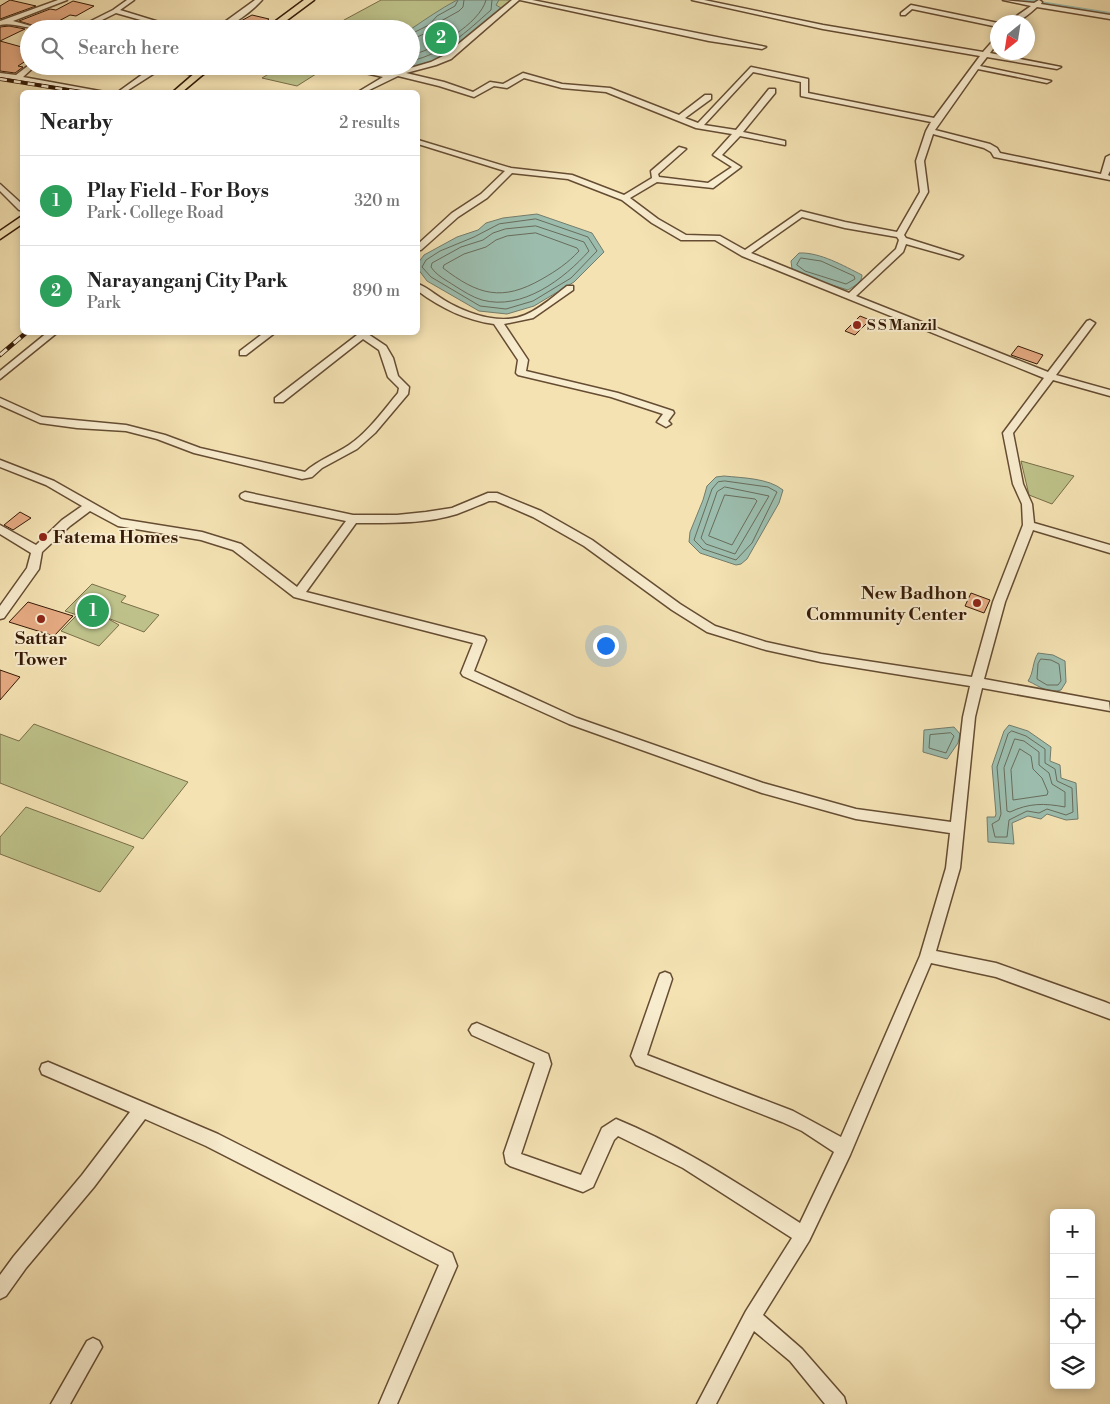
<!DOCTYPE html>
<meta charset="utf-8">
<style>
:root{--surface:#fff;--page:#f2f2f2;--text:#222;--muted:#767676;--line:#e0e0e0;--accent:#8f2418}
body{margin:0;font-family:"Libre Bodoni",serif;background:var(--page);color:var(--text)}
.controls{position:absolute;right:15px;bottom:15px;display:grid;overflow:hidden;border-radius:8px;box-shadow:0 2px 8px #0003}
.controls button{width:45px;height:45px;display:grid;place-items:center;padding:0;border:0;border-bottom:1px solid var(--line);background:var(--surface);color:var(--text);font:25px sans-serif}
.compass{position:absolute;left:990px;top:15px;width:45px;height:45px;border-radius:50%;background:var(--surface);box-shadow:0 2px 8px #0003;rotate:210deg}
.you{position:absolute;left:605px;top:645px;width:18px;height:18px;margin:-12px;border:4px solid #fff;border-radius:50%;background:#1a73e8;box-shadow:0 0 0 8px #1a73e833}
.badge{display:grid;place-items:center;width:32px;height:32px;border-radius:50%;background:var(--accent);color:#fff;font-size:16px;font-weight:700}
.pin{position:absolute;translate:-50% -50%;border:2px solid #fff;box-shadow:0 1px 5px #0006}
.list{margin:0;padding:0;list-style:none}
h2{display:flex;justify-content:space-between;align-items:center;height:65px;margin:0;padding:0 20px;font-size:21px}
h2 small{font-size:16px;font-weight:400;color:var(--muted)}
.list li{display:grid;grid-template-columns:32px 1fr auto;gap:15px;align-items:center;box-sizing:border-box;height:90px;padding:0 20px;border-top:1px solid var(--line)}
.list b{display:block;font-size:19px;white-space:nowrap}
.list p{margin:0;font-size:16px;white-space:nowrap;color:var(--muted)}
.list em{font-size:16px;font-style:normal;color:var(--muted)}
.icon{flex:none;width:28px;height:28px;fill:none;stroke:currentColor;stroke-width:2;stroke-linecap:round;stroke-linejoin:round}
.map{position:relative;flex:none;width:1110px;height:1404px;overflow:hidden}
.search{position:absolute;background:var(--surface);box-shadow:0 2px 8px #0003;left:20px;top:20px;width:400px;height:55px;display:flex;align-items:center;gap:12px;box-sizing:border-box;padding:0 18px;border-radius:28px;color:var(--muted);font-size:19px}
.panel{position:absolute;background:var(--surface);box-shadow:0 2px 8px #0003;left:20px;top:90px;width:400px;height:245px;border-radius:8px}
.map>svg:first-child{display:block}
.green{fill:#bec28a;stroke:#7a6e48}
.water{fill:#9cbdae;stroke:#737c6b}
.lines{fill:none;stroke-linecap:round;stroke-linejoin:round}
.shore{stroke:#686c5a;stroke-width:1}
.canal{fill:#9cbdae;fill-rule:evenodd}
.building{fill:#e6ab83;stroke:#351a07}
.minor-casing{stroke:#654c32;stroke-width:3}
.major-casing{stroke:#351a07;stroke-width:3}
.minor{fill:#f8ecce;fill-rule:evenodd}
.major{fill:#f4e2b3;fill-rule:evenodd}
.rail-far1-casing{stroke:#351a07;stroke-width:4}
.rail-casing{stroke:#351a07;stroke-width:4.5}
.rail-far1{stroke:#f8ecce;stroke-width:2.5;stroke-dasharray:7;stroke-linecap:butt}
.rail{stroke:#f8ecce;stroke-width:3;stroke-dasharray:9;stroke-linecap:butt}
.poi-dot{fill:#8f2418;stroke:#f8ecce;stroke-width:2}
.labels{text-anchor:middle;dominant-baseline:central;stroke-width:4;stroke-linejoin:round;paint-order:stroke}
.far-poi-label{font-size:15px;font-weight:bold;fill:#351a07;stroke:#f8ecce;text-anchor:start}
.poi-label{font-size:18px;font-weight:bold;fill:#351a07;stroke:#f8ecce;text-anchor:start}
</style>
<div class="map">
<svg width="1110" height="1404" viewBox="0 0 1110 1404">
<rect width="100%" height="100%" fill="#f4e2b3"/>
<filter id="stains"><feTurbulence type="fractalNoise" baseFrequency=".004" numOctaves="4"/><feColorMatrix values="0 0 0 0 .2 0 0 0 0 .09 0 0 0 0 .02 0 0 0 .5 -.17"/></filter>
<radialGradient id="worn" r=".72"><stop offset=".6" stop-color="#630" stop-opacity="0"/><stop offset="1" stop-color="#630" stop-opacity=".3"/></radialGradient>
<g class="green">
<path d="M 381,0 L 515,0 L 437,62 L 395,74 L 387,74 L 343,66 L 411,66 L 411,29 L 333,29 L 344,20 Z"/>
<path d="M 280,67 L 316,74 L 297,86 L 262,78 Z"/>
<path d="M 1021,461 L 1074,476 L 1052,504 L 1029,495 Z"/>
<path d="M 92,584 L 126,596 L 121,602 L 159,615 L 144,632 L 105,617 L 119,625 L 99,646 L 61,631 L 77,615 L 65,611 Z"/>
<path d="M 34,724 L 188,782 L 143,839 L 0,783 L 0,734 L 19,741 Z"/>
<path d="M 26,807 L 134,847 L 100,892 L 0,854 L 0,837 Z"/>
</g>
<g class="water">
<path d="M 457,0 L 499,0 L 496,5 L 501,8 C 470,33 437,77 391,66 L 411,66 L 411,29 C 426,19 440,9 457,0 Z"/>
<path d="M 537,214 L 592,233 L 604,252 L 574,282 L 534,306 L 507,314 L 479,311 L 427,281 L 418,269 L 418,263 L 424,255 L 457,237 L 478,230 L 486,223 L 503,218 Z"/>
<path d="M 799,253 C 820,252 844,266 862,275 C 862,283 854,286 848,290 L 803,276 L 792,269 L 791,261 Z"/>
<path d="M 724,476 C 743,478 768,478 783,490 L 779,503 L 747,559 L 741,564 L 736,565 L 700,553 L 689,542 L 690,532 L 703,500 L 707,486 L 716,477 Z"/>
<path d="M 1038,653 L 1053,655 L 1065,661 L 1066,682 L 1061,690 C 1048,694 1041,687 1028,681 C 1034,672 1032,663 1038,653 Z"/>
<path d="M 1009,725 L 1028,731 L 1051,747 L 1050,761 L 1060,765 L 1061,778 L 1076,783 L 1078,819 L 1066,820 L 1047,814 L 1041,819 L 1028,816 L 1012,823 L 1014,844 L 988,842 L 987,817 L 995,817 L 996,814 L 992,766 L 1004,731 Z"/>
<path d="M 954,727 L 960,734 L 958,743 L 947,759 L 923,752 L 924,730 Z"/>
</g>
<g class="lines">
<g class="shore">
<path d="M 411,34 L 429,25 L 437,16 L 455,6 L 458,0"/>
<path d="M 411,40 L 432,30 L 441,21 L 459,11 L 463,7 L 464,0"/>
<path d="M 411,55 C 434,50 480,24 486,0"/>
<path d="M 411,61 C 445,53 466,32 491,10 L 492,0"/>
<path d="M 536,219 L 588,237 L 597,251 L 571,278 L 533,301 L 506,309 L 480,306 L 431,277 L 422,267 L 426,260 L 440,251 L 474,237 L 499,224 Z"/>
<path d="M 536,226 L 584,242 L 589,251 C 564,279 522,311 482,300 C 472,297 463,291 455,286 C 446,280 437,276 431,267 L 432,263 L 461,247 L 483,240 L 493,233 L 505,229 Z"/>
<path d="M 536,233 L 577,248 L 579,251 C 568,263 556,271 542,279 C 502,302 478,295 443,268 L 444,265 L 464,254 L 486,247 L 496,240 L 507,236 Z"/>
<path d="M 801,258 L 821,261 L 854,276 L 855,279 L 846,284 L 805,271 L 797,265 Z"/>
<path d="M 725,481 L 768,487 L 777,492 L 752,543 L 736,560 L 703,549 L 694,540 L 712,489 L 718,482 Z"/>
<path d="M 725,487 L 769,496 L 735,554 L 706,544 L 701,538 L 717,492 Z"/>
<path d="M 725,495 L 755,499 L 757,501 L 732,545 L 709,536 Z"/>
<path d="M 1041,659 L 1051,660 L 1059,664 L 1061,681 L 1058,685 L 1047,685 L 1037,679 L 1038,664 Z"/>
<path d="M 1012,731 L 1026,736 L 1045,749 L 1045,763 L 1055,769 L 1057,781 L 1072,788 L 1073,812 L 1066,815 L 1047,809 L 1039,813 L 1027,811 L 1009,820 L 1007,837 L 995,837 L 992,824 L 999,820 L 1001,814 L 997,767 L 1008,734 Z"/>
<path d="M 951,733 L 954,736 L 946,753 L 929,748 L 930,735 Z"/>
<path d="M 1015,739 L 1024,741 L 1039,752 L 1039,765 L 1049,773 L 1052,784 L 1065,792 L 1065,807 C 1044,803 1029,803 1010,812 L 1007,811 L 1004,768 Z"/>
<path d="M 1020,749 L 1031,756 L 1033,769 L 1042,778 L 1048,792 L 1047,795 L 1013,800 L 1011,770 Z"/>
</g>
<path class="canal" d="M 1019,0 L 1034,0 L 1110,12 L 1110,16 Z"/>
</g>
<g class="building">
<path d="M 10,0 L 36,6 L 0,19 L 0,6 Z"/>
<path d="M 73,1 L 94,6 L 76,16 L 70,15 L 44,29 L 19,21 L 50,9 L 56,10 Z"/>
<path d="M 252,15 L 269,19 L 263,24 L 267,25 L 263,29 L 233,29 L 235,27 L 232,27 L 239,22 Z"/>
<path d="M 9,26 L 25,29 L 0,41 L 0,27 Z"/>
<path d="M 0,41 L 29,49 L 29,59 L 18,66 L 23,67 L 15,73 L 0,71 Z"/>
<path d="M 860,316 L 870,320 L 855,335 L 845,331 Z"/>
<path d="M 1018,346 L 1043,355 L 1037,364 L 1011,355 Z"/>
<path d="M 20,512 L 31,518 L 13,530 L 4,525 Z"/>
<path d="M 971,593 L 990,600 L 984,613 L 965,606 Z"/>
<path d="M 28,602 L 73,616 L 54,636 L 9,622 Z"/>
<path d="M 0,670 L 20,677 L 0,700 Z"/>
</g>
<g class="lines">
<defs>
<g id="minor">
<path d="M 58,0 L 67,0 L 13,21 L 42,29 C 29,29 11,22 0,25 L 0,21 L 3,20 Z"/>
<path d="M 127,0 L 134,0 L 120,10 L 172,26 L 169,28 L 116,13 L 84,29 L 75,29 L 113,10 Z"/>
<path d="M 255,0 L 262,0 C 252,11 230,29 215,29 Z"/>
<path d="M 512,0 L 519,0 L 451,59 L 436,65 L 406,73 L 444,82 L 473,92 L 490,82 L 503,84 L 523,73 L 562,84 L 610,88 L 679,115 L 705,95 L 711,95 L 711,99 L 685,118 L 698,123 L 751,67 L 808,79 L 808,93 L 934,118 L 980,56 L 823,29 L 692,0 L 704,0 L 823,25 L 983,52 L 998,35 L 998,42 L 990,53 L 1061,67 L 1057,69 L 987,57 L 980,66 L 1051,81 L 1047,83 L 978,69 L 935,130 L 990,144 L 997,148 L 1000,153 L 1101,174 L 1106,157 L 1110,155 L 1110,171 L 1108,175 L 1110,176 L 1110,180 L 994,157 L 991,152 L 984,148 L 933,134 L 924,161 L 928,192 L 904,235 L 906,238 L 963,256 L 959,259 L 906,244 L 903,252 L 856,296 L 1048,372 L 1087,321 L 1090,320 L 1095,323 L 1056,375 L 1110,390 L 1110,396 L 1053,380 L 1013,433 L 1023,484 L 1032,504 L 1034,523 L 1110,545 L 1110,553 L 1033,530 L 1005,602 L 984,679 L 1109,702 L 1110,711 L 982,688 L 975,717 L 960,868 L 936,951 L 996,963 L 1105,1002 L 1110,1004 L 1110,1019 L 996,977 L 931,963 L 850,1155 L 809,1241 L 763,1315 L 802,1349 L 844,1397 L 846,1404 L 825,1404 L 790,1361 L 754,1331 L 716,1404 L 697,1404 L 746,1311 L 792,1238 L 683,1168 L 618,1136 L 614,1140 L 593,1187 L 583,1192 L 510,1166 L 506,1163 L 504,1153 L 535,1063 L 472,1035 L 469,1030 L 472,1025 L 477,1023 L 548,1054 L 551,1064 L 521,1154 L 581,1175 L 602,1128 L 616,1119 C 682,1146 740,1185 800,1223 L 834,1152 L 802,1131 L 782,1122 L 636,1065 L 631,1056 L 658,979 L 660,974 L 665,972 L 670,974 L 672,979 L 647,1055 L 793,1111 L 841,1137 L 920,956 L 946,868 L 950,833 L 856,819 L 762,793 L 569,724 L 463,676 L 461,673 L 473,643 L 294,597 L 233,550 L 201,540 L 118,526 L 90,511 L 70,526 L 42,552 L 39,569 L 4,618 L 0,619 L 0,606 L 27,568 L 31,553 L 0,534 L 0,525 L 36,545 L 62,520 L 82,506 L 46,485 L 0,467 L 0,460 L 54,481 L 121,519 L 202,532 L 241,544 L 297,587 L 346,521 L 245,500 L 241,498 L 240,496 L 241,494 L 245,492 L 353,515 L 397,515 L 426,512 L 452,508 L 488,493 L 497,493 L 541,511 L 592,540 L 680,604 L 715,626 L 766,642 L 821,654 L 972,677 L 993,602 L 1023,525 L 1022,504 L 1013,484 L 1003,433 L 1044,378 L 742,256 L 715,240 L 681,240 L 652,223 L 622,200 L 568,179 L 512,173 L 487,198 L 458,217 L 421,250 L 418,250 L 418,244 L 452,213 L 481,194 L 505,171 L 418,144 L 418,140 L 511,168 L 572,175 L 624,195 L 652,178 L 651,171 L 679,147 L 686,149 L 658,174 L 659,177 L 708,183 L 732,167 L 713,155 L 732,134 L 696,128 L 606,92 L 562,88 L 524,78 L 507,88 L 494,86 L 474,97 L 439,86 L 398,76 L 365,92 L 358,92 L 383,77 L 334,66 L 350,66 L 390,74 L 431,62 L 445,55 ZM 753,72 L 801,82 L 801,96 L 931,122 L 926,131 L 916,161 L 920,192 L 897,232 L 845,222 L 801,211 L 745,250 L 720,236 L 686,235 L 658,219 L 630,198 L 657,182 L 713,188 L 741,167 L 722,155 L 740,136 L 785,145 L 785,141 L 743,132 L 775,93 L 775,89 L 769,89 L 736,130 L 704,125 ZM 802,217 L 845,228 L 897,237 L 899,240 L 896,249 L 849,293 L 751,253 ZM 489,501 L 496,501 L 533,517 L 584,546 L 672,610 L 707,632 L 766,650 L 821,662 L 970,686 L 963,717 L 951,822 L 856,809 L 763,783 L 577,718 L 474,671 L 486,640 L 484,637 L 306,592 L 356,523 C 389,523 425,524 457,514 C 468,510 479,505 489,501 Z"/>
<path d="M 520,0 L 532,0 L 766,47 L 762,49 L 709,41 Z"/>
<path d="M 1003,0 L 1034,3 L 1039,0 L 1042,2 L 1041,4 L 1110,15 L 1110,19 L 1037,7 C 1028,15 1021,22 1008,22 L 1031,6 Z"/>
<path d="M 911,5 L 998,23 L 998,27 L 912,9 L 905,15 L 901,15 L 901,13 Z"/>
<path d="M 29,65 L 35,66 L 23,77 L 105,92 L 91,92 L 0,77 L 0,73 L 16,75 Z"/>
<path d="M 154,66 L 170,66 L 204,74 L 200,76 L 161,69 L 125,92 L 118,92 Z"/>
<path d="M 0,184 L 22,204 L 22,210 L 19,210 L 0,191 Z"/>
<path d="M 418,284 C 429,288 440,299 451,304 C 472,315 502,325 525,315 C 541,308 554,296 567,286 L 573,286 L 573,290 L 533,318 L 504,324 L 528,360 L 526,371 L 618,393 L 673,411 L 674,413 L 668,421 L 671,424 L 666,427 L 657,422 L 663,414 L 611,397 L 518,375 L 516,373 L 518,360 L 494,324 C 465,320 441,308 418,291 Z"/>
<path d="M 48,332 L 58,332 L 0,379 L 0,371 Z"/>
<path d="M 265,332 L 276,332 L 246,355 L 240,355 L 240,351 Z"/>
<path d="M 354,332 L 365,332 L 386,346 L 393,358 L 398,376 L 409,387 L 408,394 L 375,433 L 357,449 L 322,468 L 312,477 L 302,479 L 194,453 L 157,439 L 126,431 L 77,428 L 40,423 L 0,405 L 0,398 L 42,417 L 126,425 L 165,435 L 200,448 L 305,472 C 318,460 334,455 349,445 C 368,432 383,411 398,393 L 399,388 L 388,377 L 379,350 L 363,339 L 283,402 L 275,402 L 275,398 L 357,335 Z"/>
<path d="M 48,1062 L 218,1134 L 452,1253 L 457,1266 L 397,1404 L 379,1404 L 439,1265 L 206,1146 L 145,1119 L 94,1187 L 26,1268 L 6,1296 L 0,1299 L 0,1275 L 14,1256 L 82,1175 L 130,1112 L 42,1074 L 40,1069 L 42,1064 Z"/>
<path d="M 93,1338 L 99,1341 L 102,1347 L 70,1404 L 51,1404 L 87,1341 Z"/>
</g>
<g id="major">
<path d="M 304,0 L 314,0 L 275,29 L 265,29 Z"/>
<path d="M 203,66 L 213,66 L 182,92 L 173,92 Z"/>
<path d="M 22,216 L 22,224 L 0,239 L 0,231 Z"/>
</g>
</defs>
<use href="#minor" class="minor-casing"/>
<use href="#major" class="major-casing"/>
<use href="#minor" class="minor"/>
<use href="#major" class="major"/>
<defs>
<path id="rail-far1" d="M 0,79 L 81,92"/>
<path id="rail" d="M 0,355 L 27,332"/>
</defs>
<use href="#rail-far1" class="rail-far1-casing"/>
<use href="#rail" class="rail-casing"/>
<use href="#rail-far1" class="rail-far1"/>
<use href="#rail" class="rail"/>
</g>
<g class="poi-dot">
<circle cx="857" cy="325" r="5"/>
<circle cx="43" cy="537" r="5"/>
<circle cx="977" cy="603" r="5"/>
<circle cx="41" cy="619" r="5"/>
</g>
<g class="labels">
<g class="far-poi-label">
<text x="867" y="325">S S Manzil</text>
</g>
<g class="poi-label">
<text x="53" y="537">Fatema Homes</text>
<text x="967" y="593" text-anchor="end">New Badhon<tspan x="967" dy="21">Community Center</tspan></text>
<text x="41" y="638" text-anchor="middle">Sattar<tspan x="41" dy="21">Tower</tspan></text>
</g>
</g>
<rect width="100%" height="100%" filter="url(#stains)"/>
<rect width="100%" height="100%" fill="url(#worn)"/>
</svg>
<div class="controls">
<button>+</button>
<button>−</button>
<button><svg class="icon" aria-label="locate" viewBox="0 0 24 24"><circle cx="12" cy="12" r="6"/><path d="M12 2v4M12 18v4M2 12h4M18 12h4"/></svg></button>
<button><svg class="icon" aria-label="layers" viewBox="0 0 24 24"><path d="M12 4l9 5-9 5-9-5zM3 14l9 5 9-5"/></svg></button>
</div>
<svg class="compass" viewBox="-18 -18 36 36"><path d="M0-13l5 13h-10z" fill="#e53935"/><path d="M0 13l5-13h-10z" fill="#767676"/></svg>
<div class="you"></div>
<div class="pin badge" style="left:93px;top:611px;background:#2e9e5b">1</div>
<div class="pin badge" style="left:441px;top:38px;background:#2e9e5b">2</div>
<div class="search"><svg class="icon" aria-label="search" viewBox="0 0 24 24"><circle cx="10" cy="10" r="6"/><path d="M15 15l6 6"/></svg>Search here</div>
<section class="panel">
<h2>Nearby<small>2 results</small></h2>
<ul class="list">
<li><span class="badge" style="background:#2e9e5b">1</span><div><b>Play Field - For Boys</b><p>Park · College Road</p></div><em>320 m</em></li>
<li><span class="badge" style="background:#2e9e5b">2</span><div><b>Narayanganj City Park</b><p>Park</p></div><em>890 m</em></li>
</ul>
</section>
</div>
